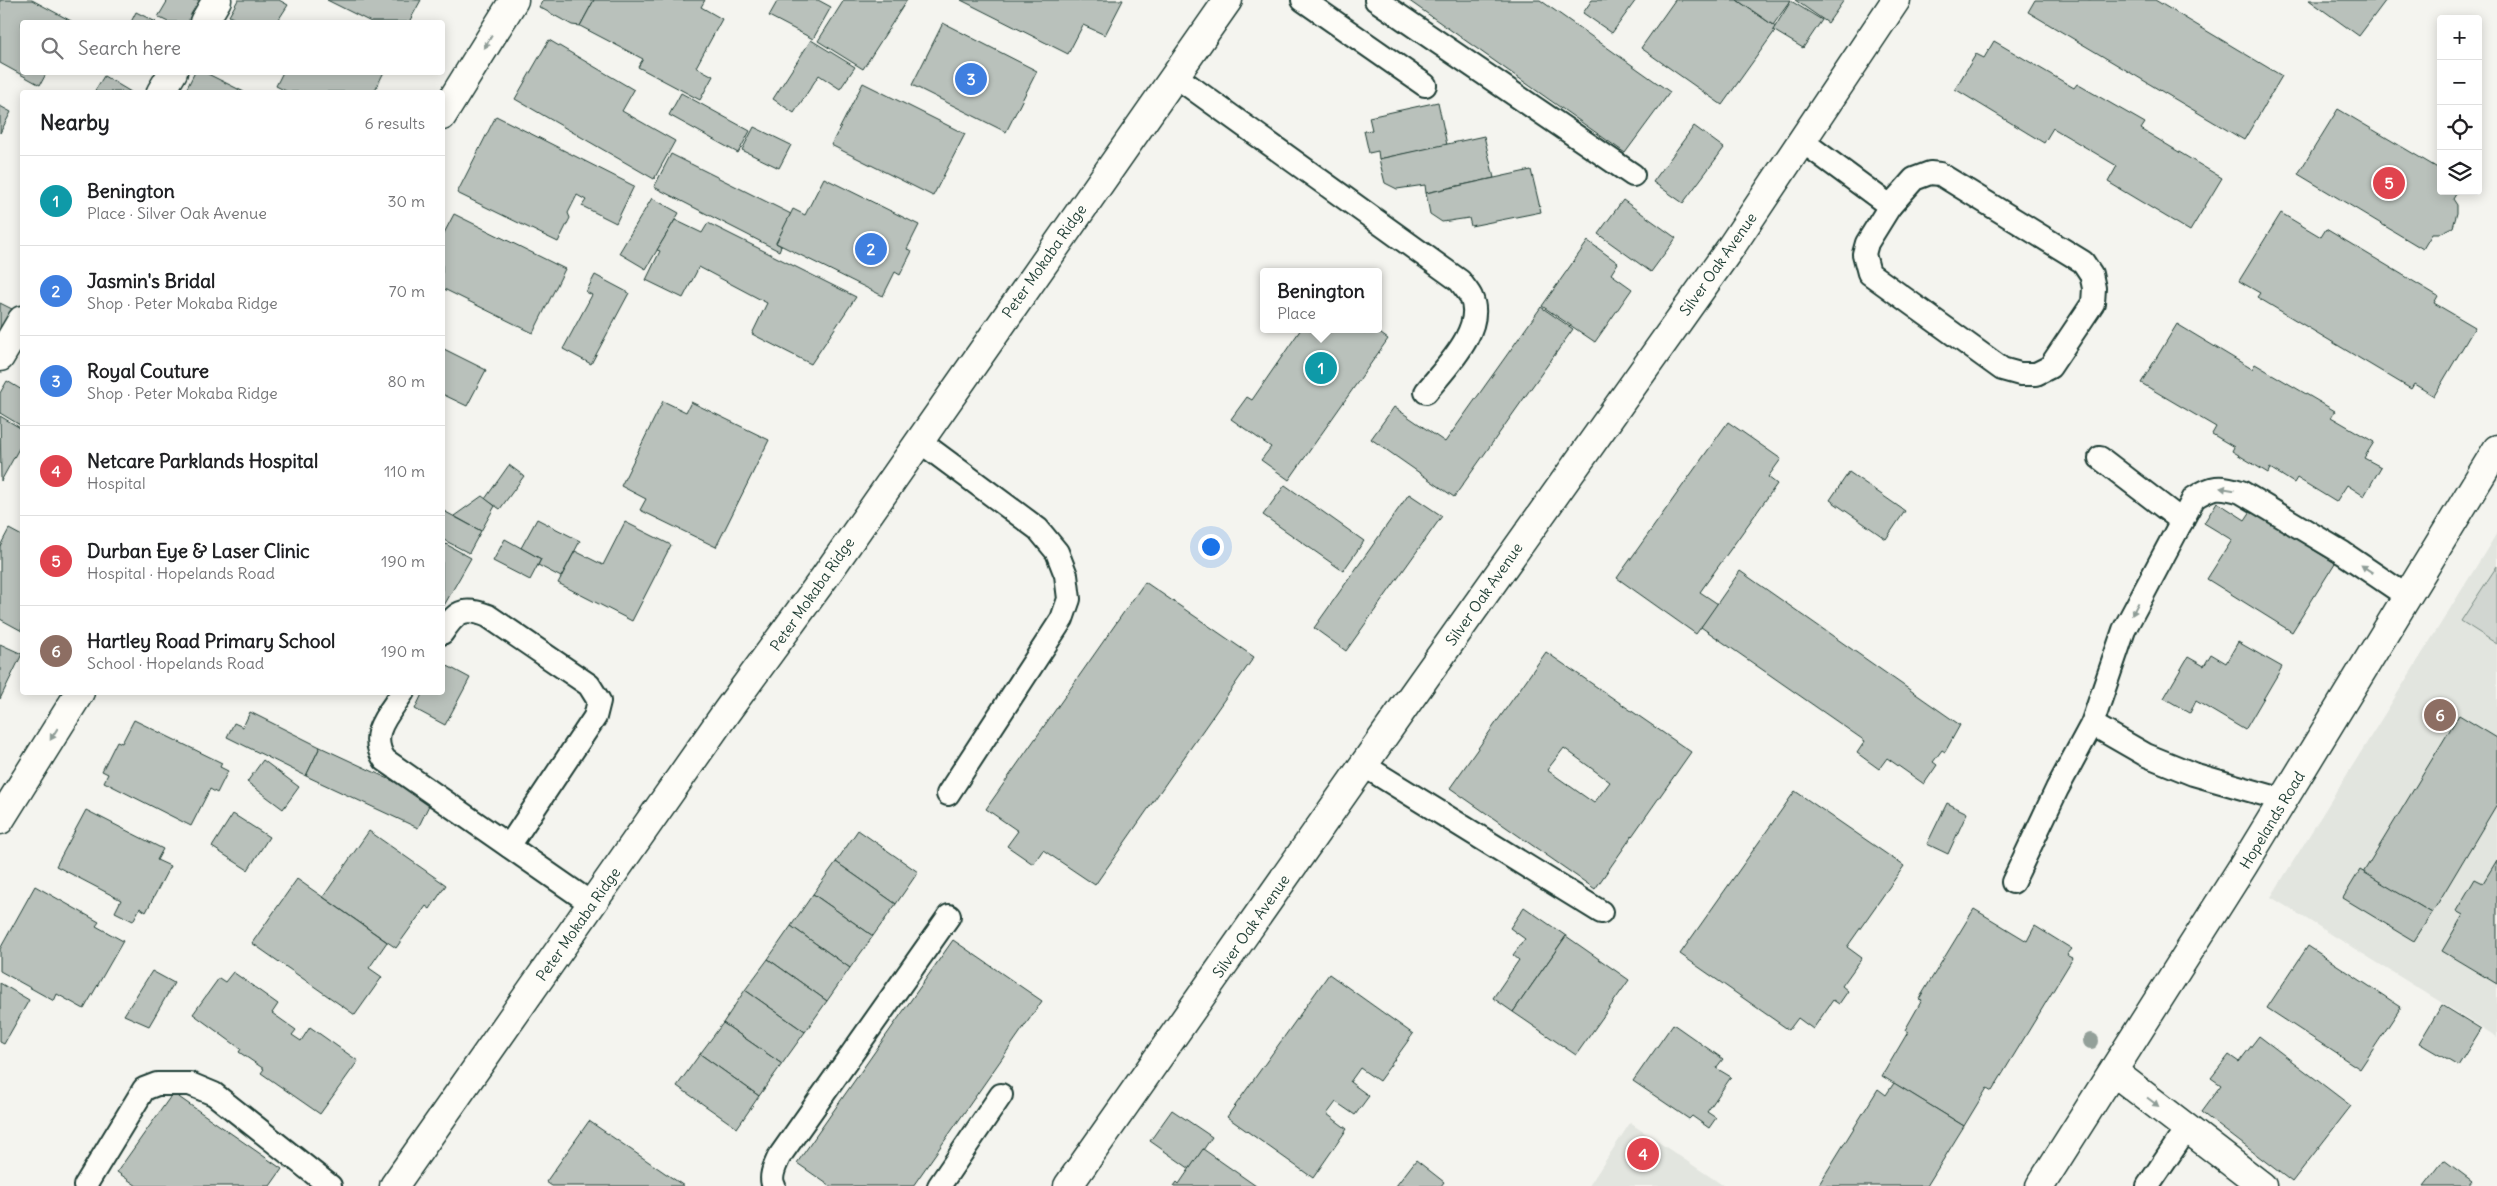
<!DOCTYPE html>
<meta charset="utf-8">
<style>
:root{--surface:#fff;--page:#f2f2f2;--text:#202124;--muted:#757577;--line:#e0e0e0;--accent:#db2777}
body{margin:0;font-family:Delius,sans-serif;background:var(--page);color:var(--text)}
.controls{position:absolute;right:15px;top:15px;display:grid;overflow:hidden;border-radius:5px;box-shadow:0 2px 12px #0003}
.controls button{width:45px;height:45px;display:grid;place-items:center;padding:0;border:0;border-bottom:1px solid var(--line);background:var(--surface);color:var(--text);font:25px sans-serif}
.you{position:absolute;left:1210px;top:546px;width:18px;height:18px;margin:-12px;border:4px solid #fff;border-radius:50%;background:#1a73e8;box-shadow:0 0 0 8px #1a73e833}
.badge{display:grid;place-items:center;width:32px;height:32px;border-radius:50%;background:var(--accent);color:#fff;font-size:16px;font-weight:700}
.pin{position:absolute;translate:-50% -50%;border:2px solid #fff;box-shadow:0 1px 5px #0006}
.popup{position:absolute;left:1260px;top:268px;width:122px;height:65px;box-sizing:border-box;display:grid;place-content:center;border-radius:5px;background:var(--surface);filter:drop-shadow(0 1px 4px #0005);font-size:16px;white-space:nowrap;color:var(--muted)}
.popup b{font-size:19px;color:var(--text)}
.popup::after{content:'';position:absolute;left:50%;top:100%;margin-left:-10px;border:10px solid transparent;border-top-color:var(--surface)}
.list{margin:0;padding:0;list-style:none}
h2{display:flex;justify-content:space-between;align-items:center;height:65px;margin:0;padding:0 20px;font-size:21px}
h2 small{font-size:16px;font-weight:400;color:var(--muted)}
.list li{display:grid;grid-template-columns:32px 1fr auto;gap:15px;align-items:center;box-sizing:border-box;height:90px;padding:0 20px;border-top:1px solid var(--line)}
.list b{display:block;font-size:19px;white-space:nowrap}
.list p{margin:0;font-size:16px;white-space:nowrap;color:var(--muted)}
.list em{font-size:16px;font-style:normal;color:var(--muted)}
.icon{flex:none;width:28px;height:28px;fill:none;stroke:currentColor;stroke-width:2;stroke-linecap:round;stroke-linejoin:round}
.map{position:relative;flex:none;width:2497px;height:1186px;overflow:hidden}
.search{position:absolute;background:var(--surface);box-shadow:0 2px 12px #0003;left:20px;top:20px;width:425px;height:55px;display:flex;align-items:center;gap:12px;box-sizing:border-box;padding:0 18px;border-radius:5px;color:var(--muted);font-size:19px}
.panel{position:absolute;background:var(--surface);box-shadow:0 2px 12px #0003;left:20px;top:90px;width:425px;height:605px;border-radius:5px}
.map>svg:first-child{display:block}
.built{fill:#e2e5df}
.green{fill:#d1d6d1;stroke:#788a82}
.building{fill:#b9c1bb;stroke:#1f3d34;fill-rule:evenodd}
.lines{fill:none;stroke-linecap:round;stroke-linejoin:round}
.lane-casing{stroke:#1f3d34;stroke-width:26}
.street-casing{stroke:#1f3d34;stroke-width:31}
.secondary-casing{stroke:#1f3d34;stroke-width:31}
.lane{stroke:#fdfcf7;stroke-width:22}
.street{stroke:#fdfcf7;stroke-width:28}
.secondary{stroke:#fdfcf7;stroke-width:28}
.tree{fill:#93a099}
.oneway{fill:#8e9c96}
.labels{text-anchor:middle;dominant-baseline:central;stroke-width:4;stroke-linejoin:round;paint-order:stroke}
.street-label{font-size:15px;fill:#1f3d34;stroke:#fdfcf7}
</style>
<div class="map">
<svg width="2497" height="1186" viewBox="0 0 2497 1186">
<rect width="100%" height="100%" fill="#f4f4ef"/>
<filter id="ink" filterUnits="userSpaceOnUse"><feTurbulence type="fractalNoise" baseFrequency=".02" numOctaves="2"/><feDisplacementMap in="SourceGraphic" scale="10" xChannelSelector="R" yChannelSelector="G"/><feConvolveMatrix kernelMatrix="1 2 1 2 8 2 1 2 1" color-interpolation-filters="sRGB"/></filter>
<g filter="url(#ink)">
<g class="built">
<path d="M 2497,533 L 2497,1037 L 2271,897 Z"/>
<path d="M 1630,1123 L 1724,1186 L 1589,1186 Z"/>
</g>
<path class="green" d="M 2497,566 L 2497,644 L 2461,621 Z"/>
<g class="building">
<path d="M 0,0 L 32,0 L 73,22 L 22,22 L 22,72 L 47,72 L 40,85 L 0,63 Z"/>
<path d="M 168,0 L 203,0 L 189,22 L 168,22 L 158,17 Z"/>
<path d="M 238,0 L 279,0 L 288,5 L 277,22 L 241,22 L 229,16 Z"/>
<path d="M 327,0 L 421,0 L 409,22 L 371,22 Z"/>
<path d="M 543,0 L 594,0 L 580,26 L 572,25 L 539,7 Z"/>
<path d="M 594,0 L 705,0 L 701,7 L 722,19 L 696,67 L 713,76 L 700,100 L 638,67 L 643,59 L 580,26 Z"/>
<path d="M 778,0 L 818,0 L 831,7 L 813,39 L 769,16 Z"/>
<path d="M 844,0 L 907,0 L 863,69 L 818,41 Z"/>
<path d="M 961,0 L 1123,0 L 1105,35 L 1083,25 L 1068,54 Z"/>
<path d="M 1408,0 L 1540,0 L 1670,92 L 1625,153 Z"/>
<path d="M 1592,0 L 1636,0 L 1612,33 L 1583,13 Z"/>
<path d="M 1675,0 L 1737,0 L 1777,28 L 1722,105 L 1641,48 Z"/>
<path d="M 1737,0 L 1791,0 L 1773,25 Z"/>
<path d="M 1795,0 L 1844,0 L 1828,23 Z"/>
<path d="M 2035,0 L 2155,0 L 2282,76 L 2244,140 L 2028,12 Z"/>
<path d="M 2309,0 L 2386,0 L 2359,36 Z"/>
<path d="M 1791,1 L 1822,20 L 1803,48 L 1773,30 Z"/>
<path d="M 136,12 L 156,22 L 131,22 Z"/>
<path d="M 943,23 L 1037,71 L 1006,132 L 912,85 Z"/>
<path d="M 549,40 L 634,90 L 622,111 L 675,141 L 654,179 L 515,99 Z"/>
<path d="M 811,40 L 855,67 L 840,89 L 819,75 L 794,113 L 773,99 Z"/>
<path d="M 1994,41 L 2074,88 L 2077,84 L 2145,123 L 2141,129 L 2222,178 L 2190,231 L 2108,182 L 2117,166 L 2053,128 L 2044,143 L 1955,89 L 1976,54 L 1984,58 Z"/>
<path d="M 195,72 L 204,72 L 244,92 L 185,92 Z"/>
<path d="M 283,72 L 384,72 L 374,92 L 288,92 L 276,86 Z"/>
<path d="M 104,76 L 131,92 L 94,92 Z"/>
<path d="M 863,83 L 965,134 L 933,196 L 831,145 Z"/>
<path d="M 681,93 L 750,131 L 738,153 L 669,115 Z"/>
<path d="M 1438,102 L 1447,145 L 1379,159 L 1378,151 L 1369,153 L 1364,131 L 1372,130 L 1369,117 Z"/>
<path d="M 0,106 L 11,112 L 0,133 Z"/>
<path d="M 2338,109 L 2441,170 L 2441,191 L 2458,191 L 2453,199 L 2457,205 L 2457,213 L 2453,227 L 2439,234 L 2432,234 L 2423,249 L 2298,174 Z"/>
<path d="M 496,116 L 634,186 L 616,223 L 582,206 L 586,200 L 577,195 L 568,213 L 570,218 L 558,242 L 457,193 Z"/>
<path d="M 1694,126 L 1724,148 L 1683,203 L 1653,182 Z"/>
<path d="M 754,127 L 791,145 L 779,168 L 742,150 Z"/>
<path d="M 1484,136 L 1494,178 L 1426,193 L 1425,185 L 1397,189 L 1385,183 L 1379,159 Z"/>
<path d="M 671,154 L 791,214 L 776,243 L 781,246 L 779,251 L 654,187 Z"/>
<path d="M 1531,170 L 1541,212 L 1471,226 L 1469,218 L 1442,222 L 1430,214 L 1426,193 Z"/>
<path d="M 824,178 L 919,225 L 907,249 L 912,251 L 900,275 L 895,272 L 883,296 L 776,243 L 793,209 L 805,215 Z"/>
<path d="M 652,198 L 679,213 L 646,269 L 619,253 Z"/>
<path d="M 1623,200 L 1676,238 L 1651,272 L 1598,234 Z"/>
<path d="M 2281,213 L 2321,237 L 2326,229 L 2438,296 L 2434,303 L 2475,327 L 2434,396 L 2414,384 L 2411,389 L 2257,297 L 2260,293 L 2239,281 Z"/>
<path d="M 454,214 L 565,269 L 533,333 L 442,288 L 442,237 Z"/>
<path d="M 675,220 L 702,233 L 708,223 L 856,297 L 811,364 L 752,334 L 767,303 L 699,267 L 683,298 L 646,280 L 660,251 L 657,250 Z"/>
<path d="M 1588,241 L 1618,263 L 1611,274 L 1632,289 L 1595,342 L 1542,306 Z"/>
<path d="M 595,275 L 629,293 L 591,364 L 563,349 L 592,295 L 586,292 Z"/>
<path d="M 0,303 L 16,311 L 0,337 Z"/>
<path d="M 1541,307 L 1573,329 L 1454,497 L 1371,439 L 1394,407 L 1445,442 Z"/>
<path d="M 2177,324 L 2252,369 L 2255,364 L 2335,411 L 2331,417 L 2374,442 L 2364,458 L 2381,467 L 2364,496 L 2347,485 L 2336,502 L 2297,478 L 2294,483 L 2270,468 L 2268,473 L 2232,451 L 2234,447 L 2212,434 L 2216,427 L 2141,383 Z"/>
<path d="M 1301,329 L 1358,329 L 1365,334 L 1368,329 L 1374,329 L 1388,339 L 1289,480 L 1261,460 L 1271,447 L 1231,419 L 1247,397 L 1252,400 Z"/>
<path d="M 442,348 L 486,370 L 467,406 L 442,394 Z"/>
<path d="M 7,381 L 22,390 L 22,420 L 20,425 L 0,413 L 0,393 Z"/>
<path d="M 663,401 L 686,412 L 691,402 L 769,440 L 716,547 L 640,510 L 646,499 L 621,486 Z"/>
<path d="M 0,416 L 22,429 L 22,443 L 1,481 Z"/>
<path d="M 1728,422 L 1781,459 L 1768,477 L 1777,484 L 1700,592 L 1718,604 L 1696,634 L 1617,578 Z"/>
<path d="M 509,465 L 524,476 L 500,509 L 485,499 Z"/>
<path d="M 1849,472 L 1905,511 L 1886,539 L 1830,500 Z"/>
<path d="M 1285,485 L 1364,541 L 1343,571 L 1263,515 Z"/>
<path d="M 1409,494 L 1442,516 L 1346,651 L 1314,628 Z"/>
<path d="M 482,496 L 495,506 L 481,531 L 454,516 Z"/>
<path d="M 2217,502 L 2245,520 L 2251,511 L 2335,563 L 2292,632 L 2207,579 L 2232,540 L 2204,523 Z"/>
<path d="M 442,510 L 481,531 L 469,553 L 442,539 Z"/>
<path d="M 537,519 L 580,541 L 561,577 L 538,565 L 541,559 L 521,548 Z"/>
<path d="M 625,522 L 671,545 L 632,621 L 558,583 L 575,551 L 603,565 Z"/>
<path d="M 9,529 L 22,536 L 22,631 L 0,619 L 0,546 Z"/>
<path d="M 505,539 L 541,559 L 530,580 L 493,561 Z"/>
<path d="M 442,542 L 471,558 L 442,609 Z"/>
<path d="M 1740,571 L 1960,725 L 1945,752 L 1942,750 L 1933,762 L 1937,765 L 1924,784 L 1887,758 L 1879,769 L 1857,753 L 1865,741 L 1701,627 Z"/>
<path d="M 1145,582 L 1254,657 L 1095,885 L 1043,850 L 1033,864 L 1007,846 L 1018,831 L 986,809 Z"/>
<path d="M 2238,642 L 2282,667 L 2245,730 L 2196,701 L 2190,713 L 2164,698 L 2188,657 L 2204,666 L 2211,654 L 2226,663 Z"/>
<path d="M 0,644 L 22,654 L 0,699 Z"/>
<path d="M 1546,652 L 1691,752 L 1595,889 L 1450,788 ZM 1564,748 L 1610,782 L 1594,803 L 1547,770 Z"/>
<path d="M 442,663 L 470,678 L 445,725 L 415,709 L 423,692 L 442,692 Z"/>
<path d="M 250,712 L 320,747 L 306,776 L 227,737 L 234,723 L 243,727 Z"/>
<path d="M 2459,715 L 2497,738 L 2497,804 L 2432,913 L 2363,873 Z"/>
<path d="M 134,720 L 222,763 L 220,767 L 228,771 L 217,793 L 210,789 L 191,826 L 104,782 L 108,774 L 102,771 L 117,741 L 122,743 Z"/>
<path d="M 320,747 L 432,799 L 418,828 L 306,776 Z"/>
<path d="M 263,760 L 299,787 L 283,809 L 247,782 Z"/>
<path d="M 1795,791 L 1904,866 L 1847,947 L 1862,958 L 1842,986 L 1848,991 L 1839,1004 L 1833,1000 L 1813,1029 L 1798,1018 L 1789,1030 L 1680,954 Z"/>
<path d="M 1947,803 L 1967,813 L 1948,854 L 1927,844 Z"/>
<path d="M 86,810 L 163,849 L 157,860 L 170,866 L 146,912 L 140,908 L 133,921 L 115,912 L 121,900 L 56,866 Z"/>
<path d="M 233,814 L 269,837 L 248,870 L 212,847 Z"/>
<path d="M 858,830 L 918,872 L 896,904 L 836,862 Z"/>
<path d="M 369,831 L 446,885 L 430,909 L 426,906 L 396,948 L 323,897 Z"/>
<path d="M 2497,860 L 2497,984 L 2442,951 L 2463,915 L 2456,911 L 2475,879 L 2483,883 Z"/>
<path d="M 836,862 L 896,904 L 873,936 L 813,894 Z"/>
<path d="M 2360,870 L 2432,913 L 2414,941 L 2343,898 Z"/>
<path d="M 297,879 L 387,942 L 369,968 L 382,977 L 355,1015 L 252,943 Z"/>
<path d="M 35,886 L 99,922 L 96,926 L 123,941 L 84,1009 L 57,994 L 54,1001 L 0,971 L 0,949 Z"/>
<path d="M 813,894 L 873,936 L 850,968 L 791,926 Z"/>
<path d="M 1524,907 L 1566,936 L 1513,1012 L 1493,998 L 1519,960 L 1513,955 L 1525,939 L 1510,928 Z"/>
<path d="M 1974,909 L 2027,941 L 2035,926 L 2072,949 L 2067,955 L 2073,958 L 1992,1091 L 1987,1088 L 1964,1126 L 1882,1076 L 1908,1032 L 1905,1030 L 1922,1000 L 1919,999 Z"/>
<path d="M 791,926 L 850,968 L 827,1001 L 768,959 Z"/>
<path d="M 1566,936 L 1629,980 L 1576,1055 L 1513,1012 Z"/>
<path d="M 953,940 L 1042,1001 L 913,1186 L 830,1186 L 797,1163 Z"/>
<path d="M 2308,946 L 2401,1007 L 2360,1069 L 2267,1008 Z"/>
<path d="M 768,959 L 827,1001 L 805,1032 L 745,990 Z"/>
<path d="M 152,971 L 174,983 L 149,1026 L 124,1015 Z"/>
<path d="M 233,972 L 278,1004 L 272,1013 L 296,1030 L 292,1035 L 301,1041 L 310,1027 L 358,1061 L 320,1114 L 261,1073 L 264,1069 L 239,1052 L 241,1049 L 193,1014 L 219,978 L 225,982 Z"/>
<path d="M 1329,974 L 1413,1034 L 1379,1081 L 1360,1068 L 1350,1082 L 1369,1096 L 1355,1115 L 1336,1102 L 1327,1114 L 1347,1129 L 1313,1178 L 1227,1117 Z"/>
<path d="M 0,983 L 29,1000 L 4,1044 L 0,1042 Z"/>
<path d="M 745,990 L 805,1032 L 782,1064 L 723,1023 Z"/>
<path d="M 2442,1005 L 2481,1029 L 2458,1066 L 2419,1043 Z"/>
<path d="M 723,1023 L 782,1064 L 759,1096 L 700,1054 Z"/>
<path d="M 1673,1024 L 1723,1059 L 1716,1068 L 1731,1077 L 1707,1112 L 1716,1118 L 1709,1128 L 1692,1116 L 1689,1119 L 1633,1081 Z"/>
<path d="M 2259,1036 L 2351,1106 L 2292,1182 L 2201,1112 L 2221,1085 L 2211,1078 L 2229,1055 L 2239,1062 Z"/>
<path d="M 700,1054 L 759,1096 L 737,1128 L 677,1086 Z"/>
<path d="M 1894,1083 L 1964,1126 L 1927,1186 L 1818,1186 L 1878,1089 L 1886,1095 Z"/>
<path d="M 173,1093 L 282,1169 L 270,1186 L 137,1186 L 117,1172 Z"/>
<path d="M 1172,1110 L 1212,1137 L 1190,1169 L 1150,1141 Z"/>
<path d="M 589,1121 L 684,1186 L 552,1186 L 546,1182 Z"/>
<path d="M 1203,1149 L 1256,1186 L 1174,1186 L 1177,1182 L 1179,1184 Z"/>
<path d="M 1416,1160 L 1444,1182 L 1441,1186 L 1396,1186 Z"/>
<path d="M 2444,1160 L 2472,1181 L 2468,1186 L 2424,1186 Z"/>
</g>
<g class="lines">
<defs>
<g id="lane">
<path d="M 1303,0 L 1425,85"/>
<path d="M 1376,0 L 1633,175"/>
<path d="M 1174,75 L 1460,281 C 1463,286 1469,292 1471,297 C 1486,329 1444,369 1426,392"/>
<path d="M 1802,141 L 1890,206"/>
<path d="M 1930,173 L 1940,174 L 2083,262 L 2091,274 L 2094,288 L 2093,303 L 2050,367 L 2036,374 L 2020,374 L 2002,369 L 1869,273 L 1864,254 L 1867,243 L 1890,206 L 1914,179 Z"/>
<path d="M 918,440 L 1038,529 L 1057,552 L 1066,575 L 1069,599 L 1062,619 L 948,794"/>
<path d="M 2100,458 L 2182,521"/>
<path d="M 442,633 C 456,612 463,606 488,616 L 589,685 L 599,701 L 595,717 L 509,846"/>
<path d="M 403,692 C 388,715 367,734 385,760 L 592,904"/>
<path d="M 2092,724 L 2124,630 L 2194,498 C 2212,486 2220,485 2241,492 L 2343,553 L 2408,597"/>
<path d="M 1363,765 L 1601,912"/>
<path d="M 2013,882 L 2057,789 L 2092,724 L 2146,755 L 2193,774 L 2284,800"/>
<path d="M 85,1186 L 144,1089 L 157,1084 L 190,1084 L 214,1094 L 330,1186"/>
<path d="M 774,1186 C 769,1177 775,1166 779,1157 L 949,916"/>
<path d="M 939,1186 L 1001,1095"/>
<path d="M 2148,1186 L 2188,1127"/>
</g>
<g id="street">
<path d="M 204,22 L 217,0"/>
<path d="M 161,92 L 173,72"/>
<path d="M 442,116 L 514,0"/>
<path d="M 0,357 L 22,320"/>
<path d="M 0,820 L 80,692"/>
<path d="M 2114,1072 L 2262,1186"/>
<path d="M 1068,1186 L 1407,703 L 1729,250 L 1896,0"/>
<path d="M 2040,1186 L 2243,866 L 2497,449"/>
</g>
<path id="secondary" d="M 394,1186 L 727,711 L 824,578 L 1228,0"/>
</defs>
<use href="#lane" class="lane-casing"/>
<use href="#street" class="street-casing"/>
<use href="#secondary" class="secondary-casing"/>
<use href="#lane" class="lane"/>
<use href="#street" class="street"/>
<use href="#secondary" class="secondary"/>
</g>
<circle class="tree" cx="2091" cy="1041" r="8"/>
<defs><path id="oneway-solid" d="M-6-.8H1V-3.2L6.5 0L1 3.2V.8H-6Z" transform="scale(1.25)"/></defs>
<g class="oneway">
<use href="#oneway-solid" transform="translate(488 42) rotate(121)"/>
<use href="#oneway-solid" transform="translate(2227 489) rotate(-171)"/>
<use href="#oneway-solid" transform="translate(2367 569) rotate(-146)"/>
<use href="#oneway-solid" transform="translate(2135 609) rotate(118)"/>
<use href="#oneway-solid" transform="translate(54 734) rotate(122)"/>
<use href="#oneway-solid" transform="translate(2153 1102) rotate(37)"/>
</g>
</g>
<g class="labels">
<g class="street-label">
<text transform="translate(1044 261) rotate(-55)">Peter Mokaba Ridge</text>
<text transform="translate(1718 264) rotate(-55)">Silver Oak Avenue</text>
<text transform="translate(812 594) rotate(-55)">Peter Mokaba Ridge</text>
<text transform="translate(1484 594) rotate(-55)">Silver Oak Avenue</text>
<text transform="translate(2272 820) rotate(-59)">Hopelands Road</text>
<text transform="translate(578 924) rotate(-55)">Peter Mokaba Ridge</text>
<text transform="translate(1251 926) rotate(-55)">Silver Oak Avenue</text>
</g>
</g>
</svg>
<div class="controls">
<button>+</button>
<button>−</button>
<button><svg class="icon" aria-label="locate" viewBox="0 0 24 24"><circle cx="12" cy="12" r="6"/><path d="M12 2v4M12 18v4M2 12h4M18 12h4"/></svg></button>
<button><svg class="icon" aria-label="layers" viewBox="0 0 24 24"><path d="M12 4l9 5-9 5-9-5zM3 14l9 5 9-5"/></svg></button>
</div>
<div class="you"></div>
<div class="pin badge" style="left:1321px;top:368px;background:#0f9aa8">1</div>
<div class="popup"><b>Benington</b>Place</div>
<div class="pin badge" style="left:871px;top:249px;background:#3f7fe0">2</div>
<div class="pin badge" style="left:971px;top:79px;background:#3f7fe0">3</div>
<div class="pin badge" style="left:1643px;top:1154px;background:#e0444e">4</div>
<div class="pin badge" style="left:2389px;top:183px;background:#e0444e">5</div>
<div class="pin badge" style="left:2440px;top:715px;background:#8d6e63">6</div>
<div class="search"><svg class="icon" aria-label="search" viewBox="0 0 24 24"><circle cx="10" cy="10" r="6"/><path d="M15 15l6 6"/></svg>Search here</div>
<section class="panel">
<h2>Nearby<small>6 results</small></h2>
<ul class="list">
<li><span class="badge" style="background:#0f9aa8">1</span><div><b>Benington</b><p>Place · Silver Oak Avenue</p></div><em>30 m</em></li>
<li><span class="badge" style="background:#3f7fe0">2</span><div><b>Jasmin's Bridal</b><p>Shop · Peter Mokaba Ridge</p></div><em>70 m</em></li>
<li><span class="badge" style="background:#3f7fe0">3</span><div><b>Royal Couture</b><p>Shop · Peter Mokaba Ridge</p></div><em>80 m</em></li>
<li><span class="badge" style="background:#e0444e">4</span><div><b>Netcare Parklands Hospital</b><p>Hospital</p></div><em>110 m</em></li>
<li><span class="badge" style="background:#e0444e">5</span><div><b>Durban Eye &amp; Laser Clinic</b><p>Hospital · Hopelands Road</p></div><em>190 m</em></li>
<li><span class="badge" style="background:#8d6e63">6</span><div><b>Hartley Road Primary School</b><p>School · Hopelands Road</p></div><em>190 m</em></li>
</ul>
</section>
</div>
